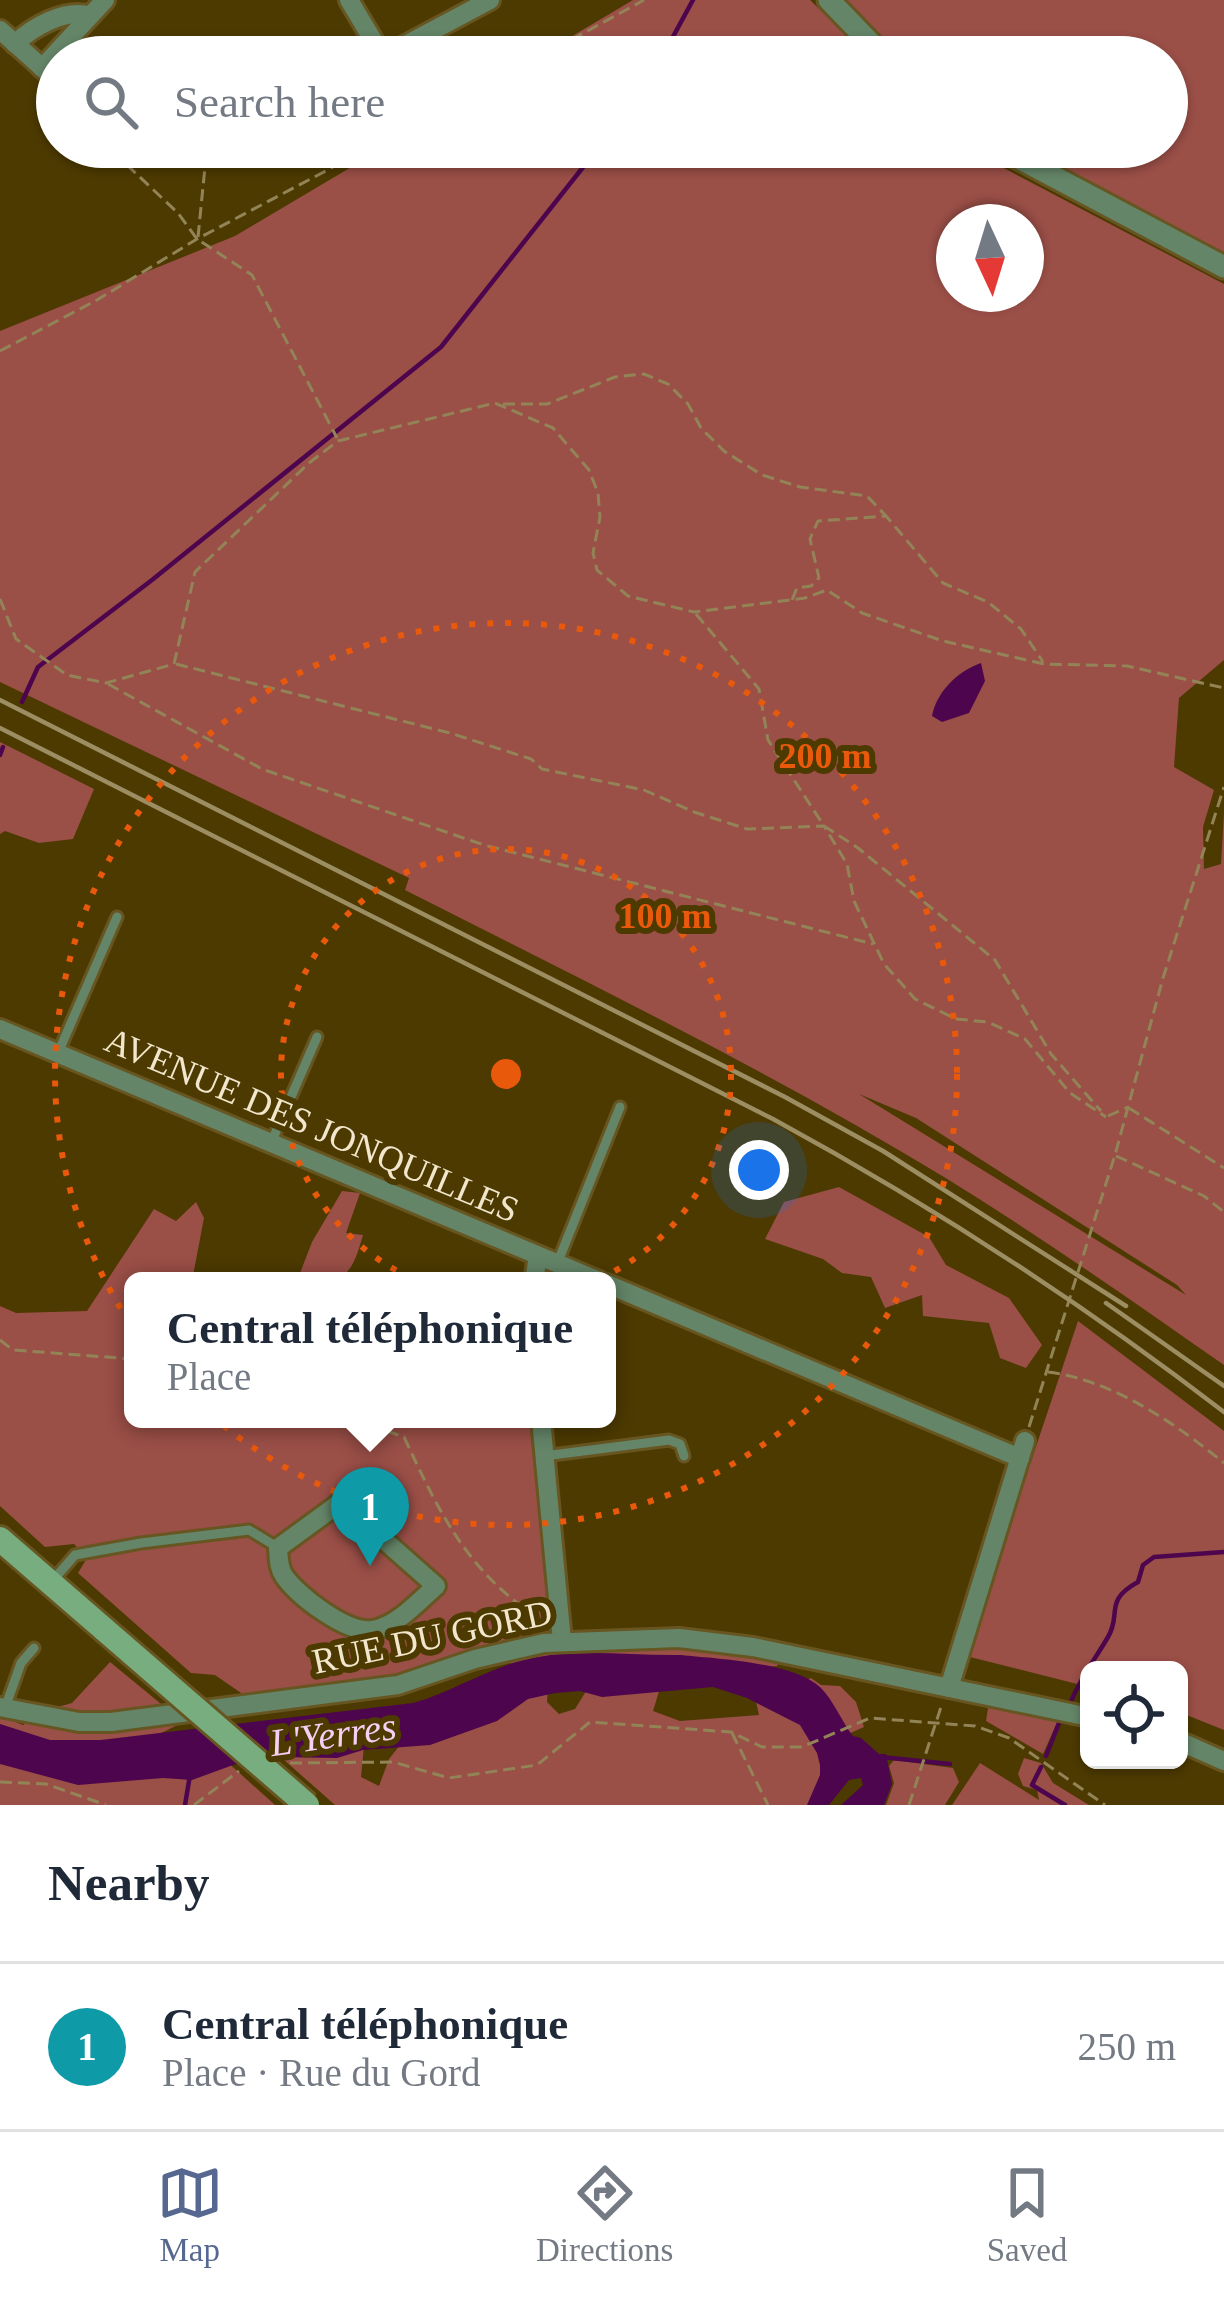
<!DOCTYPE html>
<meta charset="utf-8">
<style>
:root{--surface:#fff;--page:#f2f2f3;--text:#1f2937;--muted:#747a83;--line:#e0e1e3;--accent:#566890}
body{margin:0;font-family:Georgia,serif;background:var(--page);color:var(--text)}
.controls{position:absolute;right:36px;bottom:36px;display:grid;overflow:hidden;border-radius:18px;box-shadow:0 3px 9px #0004}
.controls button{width:108px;height:108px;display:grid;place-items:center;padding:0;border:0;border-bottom:3px solid var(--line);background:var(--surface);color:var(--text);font:60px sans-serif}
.compass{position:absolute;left:936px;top:204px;width:108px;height:108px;border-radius:50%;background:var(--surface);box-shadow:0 3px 9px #0004;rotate:176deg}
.you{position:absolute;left:759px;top:1170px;width:42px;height:42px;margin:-30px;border:9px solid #fff;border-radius:50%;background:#1a73e8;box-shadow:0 0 0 18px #1a73e833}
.badge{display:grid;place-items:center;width:78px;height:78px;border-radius:50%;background:var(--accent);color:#fff;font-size:39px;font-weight:700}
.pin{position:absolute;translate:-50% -99px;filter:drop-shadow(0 3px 6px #0008)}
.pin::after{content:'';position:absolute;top:63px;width:42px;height:36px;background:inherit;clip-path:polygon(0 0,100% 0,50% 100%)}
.popup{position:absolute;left:124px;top:1272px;width:492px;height:156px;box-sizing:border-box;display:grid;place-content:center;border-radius:18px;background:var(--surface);filter:drop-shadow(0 3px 9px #0005);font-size:39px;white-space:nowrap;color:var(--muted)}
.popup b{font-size:45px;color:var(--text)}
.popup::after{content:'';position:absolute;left:50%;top:100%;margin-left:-24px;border:24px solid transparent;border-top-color:var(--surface)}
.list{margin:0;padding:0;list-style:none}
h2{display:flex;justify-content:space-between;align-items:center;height:156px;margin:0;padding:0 48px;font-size:51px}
h2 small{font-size:39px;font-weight:400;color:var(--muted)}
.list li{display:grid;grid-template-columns:78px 1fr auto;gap:36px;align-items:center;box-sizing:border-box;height:168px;padding:0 48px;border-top:3px solid var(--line)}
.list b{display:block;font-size:45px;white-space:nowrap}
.list p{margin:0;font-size:39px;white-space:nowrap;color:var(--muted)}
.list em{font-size:39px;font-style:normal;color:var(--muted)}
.icon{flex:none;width:66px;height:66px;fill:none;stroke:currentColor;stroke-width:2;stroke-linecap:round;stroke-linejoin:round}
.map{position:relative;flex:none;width:1224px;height:1805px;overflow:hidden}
.search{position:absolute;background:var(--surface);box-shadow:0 3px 9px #0004;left:36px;right:36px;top:36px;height:132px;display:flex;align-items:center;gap:30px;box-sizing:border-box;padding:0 42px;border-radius:66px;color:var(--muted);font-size:45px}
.sheet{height:324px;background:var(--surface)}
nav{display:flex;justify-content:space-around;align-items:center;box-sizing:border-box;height:168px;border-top:3px solid var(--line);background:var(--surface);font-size:33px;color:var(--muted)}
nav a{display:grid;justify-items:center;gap:6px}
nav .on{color:var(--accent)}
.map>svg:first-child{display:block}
.green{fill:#9a4f47;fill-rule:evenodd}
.water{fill:#4d054d}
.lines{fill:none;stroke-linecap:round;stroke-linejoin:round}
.stream{stroke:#4d054d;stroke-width:4.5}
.service-casing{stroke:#675621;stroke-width:15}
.minor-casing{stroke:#675621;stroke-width:24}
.tertiary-casing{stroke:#675621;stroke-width:27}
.secondary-casing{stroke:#675621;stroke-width:30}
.path{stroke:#938457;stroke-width:3;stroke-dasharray:12 6;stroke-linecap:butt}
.service{stroke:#648568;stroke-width:9}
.minor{stroke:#648568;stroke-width:18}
.tertiary{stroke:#648568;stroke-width:21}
.secondary{stroke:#78ad7f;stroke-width:24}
.rail{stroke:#9c8d62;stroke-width:4.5}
.secondary-bridge-casing{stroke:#675621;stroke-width:30;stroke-linecap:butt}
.secondary-bridge{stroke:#78ad7f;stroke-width:24}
.ring{fill:none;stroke:#e8590c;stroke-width:6;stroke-dasharray:6 12}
.labels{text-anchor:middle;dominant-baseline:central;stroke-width:12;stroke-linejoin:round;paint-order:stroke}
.street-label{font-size:36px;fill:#f2e7cd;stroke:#4d3a00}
.water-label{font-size:39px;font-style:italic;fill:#f6d0f4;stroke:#4d3a00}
.centre{fill:#e8590c;stroke:#4d3a00;stroke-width:6}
.ring-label{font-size:36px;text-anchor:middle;font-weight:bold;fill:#e8590c;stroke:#4d3a00;stroke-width:12;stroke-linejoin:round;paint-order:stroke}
</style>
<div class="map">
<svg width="1224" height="1805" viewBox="0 0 1224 1805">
<rect width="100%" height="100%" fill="#4d3a00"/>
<g class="green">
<path d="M 633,0 L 810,0 L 869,57 L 537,57 Z"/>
<path d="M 842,0 L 1224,0 L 1224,253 L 1020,147 L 1167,147 L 1167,57 L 900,57 Z"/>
<path d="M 385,147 L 964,147 L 1224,284 L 1224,660 L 1179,698 L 1174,767 L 1214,790 L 1203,827 L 1204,869 L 1221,864 L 1224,813 L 1224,1365 C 1132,1301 1040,1236 944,1177 C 770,1071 586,982 405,890 L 409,878 L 0,682 L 0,331 L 235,236 ZM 954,222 L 1026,222 L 1026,294 L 954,294 ZM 859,1094 L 916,1118 L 1177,1285 L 1186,1295 Z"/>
<path d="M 0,742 L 94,789 L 73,839 L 39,843 L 5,831 L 0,834 Z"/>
<path d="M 839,1187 L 929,1237 L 946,1265 L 1009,1298 L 1042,1345 L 1026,1368 L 1000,1358 L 989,1323 L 923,1316 L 922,1295 L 885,1308 L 871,1277 L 842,1273 L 823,1259 L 765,1239 L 784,1202 Z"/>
<path d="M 342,1191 L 360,1193 L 346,1233 L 363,1235 C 350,1281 344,1281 297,1281 L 312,1242 Z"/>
<path d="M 196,1202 L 204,1218 L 192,1281 L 133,1281 L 133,1419 L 535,1419 L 553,1617 L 546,1633 L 407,1679 L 244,1695 L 215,1675 L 191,1673 L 78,1573 L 87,1558 L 74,1544 L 45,1547 L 0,1506 L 0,1306 L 16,1313 L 87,1311 L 154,1209 L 176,1221 Z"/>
<path d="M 1078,1321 L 1224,1431 L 1224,1730 L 1179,1712 L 1179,1670 L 1089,1670 L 1089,1687 L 966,1656 Z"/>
<path d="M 690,1644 L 779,1662 L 777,1666 L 749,1668 L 509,1670 L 514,1654 L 595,1645 Z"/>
<path d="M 110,1662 L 183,1722 C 115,1760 73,1747 0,1736 L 0,1716 L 23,1725 L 47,1710 L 72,1703 Z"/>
<path d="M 811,1678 L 821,1685 L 840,1686 L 856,1702 L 864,1727 L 846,1735 L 800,1683 Z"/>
<path d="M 548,1685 L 547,1702 L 559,1714 L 575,1709 L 588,1688 L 660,1688 L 653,1711 L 680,1721 L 759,1715 L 755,1697 L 788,1709 L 828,1752 L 818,1805 L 335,1805 L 283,1759 L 364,1746 L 361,1777 L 379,1786 L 389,1759 L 404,1740 Z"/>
<path d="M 989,1702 L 1060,1716 L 1043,1754 L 986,1721 Z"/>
<path d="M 0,1752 L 225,1760 L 275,1805 L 0,1805 Z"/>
<path d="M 1024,1758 L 1041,1763 L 1053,1783 L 1089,1805 L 952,1805 L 980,1763 L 1039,1800 L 1037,1790 L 1023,1786 L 1018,1774 Z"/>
<path d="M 894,1760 L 953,1768 L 959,1782 L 945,1805 L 886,1805 L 894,1783 L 889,1766 Z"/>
</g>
<g class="water">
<path d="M 981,663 L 985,681 L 969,713 L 942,722 L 932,716 C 936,693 957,671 981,663 Z"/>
<path d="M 681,1655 C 717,1659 794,1662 821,1688 C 833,1700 842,1722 853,1736 L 861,1738 L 879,1754 L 886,1754 L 892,1784 L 884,1805 L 841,1805 L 863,1785 L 861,1778 L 849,1780 L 829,1805 L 807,1805 L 820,1775 L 820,1765 L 817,1753 L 800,1725 L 747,1698 L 713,1687 L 602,1697 L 580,1691 L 555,1693 L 528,1699 L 497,1721 L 430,1745 L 363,1750 L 337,1758 L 281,1757 L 233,1765 L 192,1780 L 163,1778 L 78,1785 L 0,1764 L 0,1724 L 50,1740 L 101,1740 L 413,1703 C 456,1691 493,1664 538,1657 C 583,1649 635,1656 681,1655 Z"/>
</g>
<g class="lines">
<g class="stream">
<path d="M 662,57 L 693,0"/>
<path d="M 22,702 L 38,667 L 152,580 L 441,347 L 599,147"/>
<path d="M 0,755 L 3,747"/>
<path d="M 1070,1704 C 1080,1678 1094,1661 1108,1637 C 1122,1614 1103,1601 1138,1582 L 1143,1565 L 1154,1557 L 1224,1552"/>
<path d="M 1046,1756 L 1059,1723"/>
<path d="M 881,1757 L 950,1764"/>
<path d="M 1041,1767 L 1032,1785 L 1065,1805"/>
<path d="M 185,1805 L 190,1775"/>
</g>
<defs>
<g id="service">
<path d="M 58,1053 L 117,917"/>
<path d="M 271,1143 L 317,1037"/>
<path d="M 557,1264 L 620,1107"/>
<path d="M 544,1456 L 669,1440 L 680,1444 L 684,1456"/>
<path d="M 54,1579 L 75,1555 L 141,1543 L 249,1530 L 277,1547"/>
<path d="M 5,1708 L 21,1663 L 34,1648"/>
</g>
<g id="minor">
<path d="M 349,0 L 383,57 L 490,0"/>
<path d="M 0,30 L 57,81"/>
<path d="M 15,44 C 32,27 66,8 90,16"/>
<path d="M 42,68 L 105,0"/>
<path d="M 0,1029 L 599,1281"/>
<path d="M 534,1281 L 538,1256"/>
<path d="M 607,1284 L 1020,1458"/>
<path d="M 541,1419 L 562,1641"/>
<path d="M 341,1502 L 436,1586 C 419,1601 397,1626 373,1630 C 347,1634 298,1596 284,1576 C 278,1567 279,1558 278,1548 Z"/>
<path d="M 949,1688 L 1025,1441"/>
<path d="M 0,1707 L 79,1722 L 111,1722 L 398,1685 L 475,1659 L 544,1643 L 679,1638 L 753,1647 L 1089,1717"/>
<path d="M 1179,1741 L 1224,1761"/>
</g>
<g id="tertiary">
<path d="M 829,0 L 884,57"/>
<path d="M 998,147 L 1224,267"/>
</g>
<path id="secondary" d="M 0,1539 L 105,1630"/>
</defs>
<use href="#service" class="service-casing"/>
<use href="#minor" class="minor-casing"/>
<use href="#tertiary" class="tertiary-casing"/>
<use href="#secondary" class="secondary-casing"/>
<g class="path">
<path d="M 540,57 L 644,0"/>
<path d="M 130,147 L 127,165 L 178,213 L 197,239 L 252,275 L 337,438"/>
<path d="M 198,237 L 207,147"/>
<path d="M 0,351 L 97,300 L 197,239 L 371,147"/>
<path d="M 503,404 L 547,404 L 615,377 L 644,374 L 668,384 L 688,404 L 701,428 L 724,451 L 762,475 L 800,487 L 867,496 L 886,516"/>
<path d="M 0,599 L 16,639 L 67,675 L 106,683 L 174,664 L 195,572 L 309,463 L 338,441 L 495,403 L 553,428 L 589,470 L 598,493 L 600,517 L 593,553 L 597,570 L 628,596 L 694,612 L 805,598 L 827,590 L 862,613 L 943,641 L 1044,664 L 1127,666 L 1224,688"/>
<path d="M 792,600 L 797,588 L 811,586 L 819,578 L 810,539 L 818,521 L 886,516 L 943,583 L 988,602 L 1021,629 L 1043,662"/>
<path d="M 696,614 L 759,689 L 768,740 L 824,826 L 858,848 L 995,960 L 1051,1054 L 1101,1111"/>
<path d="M 176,664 L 450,733 L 531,759 L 542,769 L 644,790 L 694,812 L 747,829 L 824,826 L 847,864 L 854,901 L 884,964 L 915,999 L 956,1019 L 988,1022 L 1025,1039 L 1070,1093 L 1106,1117"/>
<path d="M 108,684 L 262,769 L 484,845 L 873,944"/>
<path d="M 1129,1108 L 1224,1168"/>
<path d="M 1108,1116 L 1128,1107"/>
<path d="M 1116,1156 L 1204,1196 L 1224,1212"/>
<path d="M 0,1340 L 13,1350 L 133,1359"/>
<path d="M 1048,1372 C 1112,1380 1175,1423 1224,1463"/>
<path d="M 353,1419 L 404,1437 C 442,1518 468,1573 545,1623"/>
<path d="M 1029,1427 L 1115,1155 L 1163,978 L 1224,787"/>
<path d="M 732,1733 L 768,1805"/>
<path d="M 290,1763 L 393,1762 L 449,1778 L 537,1765 L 590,1722 L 731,1732 L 762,1747 L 802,1747 L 870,1718 L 975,1726 L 1009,1738 L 1105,1805"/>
<path d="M 0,1782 L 46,1784 L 106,1805"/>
<path d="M 194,1805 L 239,1771"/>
<path d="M 909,1805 L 942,1704"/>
</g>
<use href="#service" class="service"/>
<use href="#minor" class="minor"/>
<use href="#tertiary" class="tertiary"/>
<use href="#secondary" class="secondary"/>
<g class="rail">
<path d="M 0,700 L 785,1097 L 883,1151 L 1126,1306"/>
<path d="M 0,728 L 773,1119 C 931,1205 1081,1302 1224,1412"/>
<path d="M 1106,1303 L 1224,1386"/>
</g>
<defs>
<path id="secondary-bridge" d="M 105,1630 L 307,1805"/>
</defs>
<use href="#secondary-bridge" class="secondary-bridge-casing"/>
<use href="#secondary-bridge" class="secondary-bridge"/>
</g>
<g class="ring">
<circle cx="506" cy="1074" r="225"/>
<circle cx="506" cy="1074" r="451"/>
</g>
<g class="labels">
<g class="street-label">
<text transform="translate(312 1125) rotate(23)">AVENUE DES JONQUILLES</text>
<text transform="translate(432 1637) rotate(-12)">RUE DU GORD</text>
</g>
<g class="water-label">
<text transform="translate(333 1734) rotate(-8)">L'Yerres</text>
</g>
</g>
<circle cx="506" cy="1074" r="18" class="centre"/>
<g class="ring-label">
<text x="825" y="768">200 m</text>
<text x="665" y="928">100 m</text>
</g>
</svg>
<div class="controls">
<button><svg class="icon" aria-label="locate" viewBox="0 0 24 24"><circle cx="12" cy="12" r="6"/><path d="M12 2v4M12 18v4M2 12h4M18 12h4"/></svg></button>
</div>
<svg class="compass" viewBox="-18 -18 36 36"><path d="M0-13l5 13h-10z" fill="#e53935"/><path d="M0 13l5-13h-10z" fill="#747a83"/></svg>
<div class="you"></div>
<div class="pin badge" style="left:370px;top:1566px;background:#0f9aa8">1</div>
<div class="popup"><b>Central téléphonique</b>Place</div>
<div class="search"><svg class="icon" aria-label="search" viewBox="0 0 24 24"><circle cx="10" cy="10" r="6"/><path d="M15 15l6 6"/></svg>Search here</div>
</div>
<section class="sheet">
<h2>Nearby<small></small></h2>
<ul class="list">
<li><span class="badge" style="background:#0f9aa8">1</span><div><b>Central téléphonique</b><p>Place · Rue du Gord</p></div><em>250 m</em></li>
</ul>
</section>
<nav>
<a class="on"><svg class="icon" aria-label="map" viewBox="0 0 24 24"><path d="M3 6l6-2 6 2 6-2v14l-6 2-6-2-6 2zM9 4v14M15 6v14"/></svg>Map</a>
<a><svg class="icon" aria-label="directions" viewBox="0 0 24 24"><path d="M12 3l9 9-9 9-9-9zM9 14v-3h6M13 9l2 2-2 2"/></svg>Directions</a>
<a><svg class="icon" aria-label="saved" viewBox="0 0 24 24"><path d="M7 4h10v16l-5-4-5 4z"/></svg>Saved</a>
</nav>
